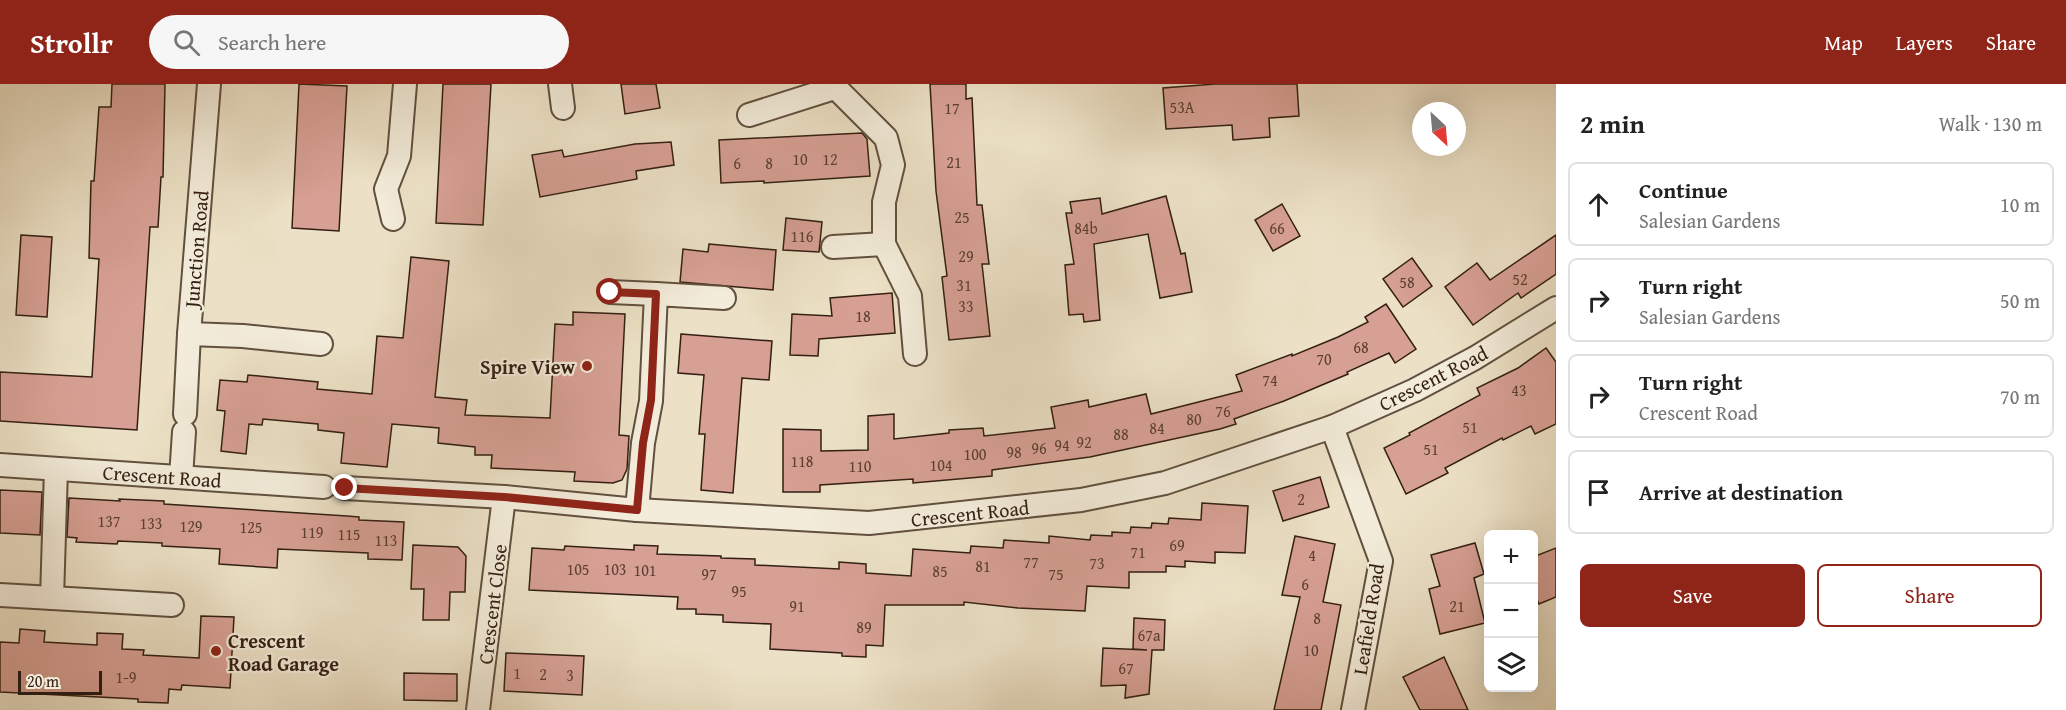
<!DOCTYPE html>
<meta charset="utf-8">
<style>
:root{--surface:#fff;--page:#f6f6f6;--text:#222;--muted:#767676;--line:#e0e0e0;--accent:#8f2418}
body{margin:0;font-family:"Gentium Book Plus",serif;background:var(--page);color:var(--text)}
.controls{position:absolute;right:18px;bottom:18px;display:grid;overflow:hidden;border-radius:9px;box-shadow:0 6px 24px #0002}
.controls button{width:54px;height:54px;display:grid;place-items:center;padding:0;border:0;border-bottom:2px solid var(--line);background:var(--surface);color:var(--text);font:30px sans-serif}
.compass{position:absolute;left:1412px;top:18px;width:54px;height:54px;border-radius:50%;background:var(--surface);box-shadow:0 6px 24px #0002;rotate:154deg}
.scale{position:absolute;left:18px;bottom:15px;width:84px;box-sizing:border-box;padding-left:6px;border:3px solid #331f12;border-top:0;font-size:16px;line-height:21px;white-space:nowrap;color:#331f12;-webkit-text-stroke:4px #f3ecda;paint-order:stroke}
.stop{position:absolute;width:18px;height:18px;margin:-14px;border:4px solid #8f2418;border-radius:50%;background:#fff}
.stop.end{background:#8f2418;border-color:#fff;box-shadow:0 2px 6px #0008}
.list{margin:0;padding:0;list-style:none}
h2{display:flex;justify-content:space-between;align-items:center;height:78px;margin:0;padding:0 24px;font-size:26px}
h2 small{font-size:20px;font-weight:400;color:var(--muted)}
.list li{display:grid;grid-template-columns:39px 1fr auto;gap:18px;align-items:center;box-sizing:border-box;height:84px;margin:0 12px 12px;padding:0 12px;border:2px solid var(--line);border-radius:9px}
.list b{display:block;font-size:22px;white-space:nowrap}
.list p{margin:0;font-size:20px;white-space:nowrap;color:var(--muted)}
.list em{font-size:20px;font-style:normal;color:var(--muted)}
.actions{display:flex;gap:12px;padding:18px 24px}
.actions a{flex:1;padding:14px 0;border:2px solid var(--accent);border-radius:9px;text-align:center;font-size:21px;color:var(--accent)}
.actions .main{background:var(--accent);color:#fff}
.icon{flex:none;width:33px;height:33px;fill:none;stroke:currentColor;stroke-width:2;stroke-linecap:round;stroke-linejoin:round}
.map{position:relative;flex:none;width:1556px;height:626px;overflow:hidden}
header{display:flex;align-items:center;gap:36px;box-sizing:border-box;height:84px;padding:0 30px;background:var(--accent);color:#fff}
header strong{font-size:28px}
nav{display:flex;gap:33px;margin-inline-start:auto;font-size:21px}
.search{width:420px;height:54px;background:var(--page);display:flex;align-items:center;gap:15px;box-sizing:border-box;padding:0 21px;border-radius:33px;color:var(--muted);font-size:22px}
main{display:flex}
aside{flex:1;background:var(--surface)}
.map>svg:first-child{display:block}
.building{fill:#d7a094;stroke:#331f12;stroke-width:1.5}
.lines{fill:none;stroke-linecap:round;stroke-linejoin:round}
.minor-casing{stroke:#61503f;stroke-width:26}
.minor{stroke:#f3ecda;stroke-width:22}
.route{stroke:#8f2418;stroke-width:8}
.poi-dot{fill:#8f2418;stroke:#f3ecda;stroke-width:2}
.labels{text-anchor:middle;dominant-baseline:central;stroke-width:4.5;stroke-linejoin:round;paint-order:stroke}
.number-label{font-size:16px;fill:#5c3f32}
.street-label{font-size:20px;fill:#331f12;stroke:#f3ecda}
.poi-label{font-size:20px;font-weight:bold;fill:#331f12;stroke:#f3ecda;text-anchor:end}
</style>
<header>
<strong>Strollr</strong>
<div class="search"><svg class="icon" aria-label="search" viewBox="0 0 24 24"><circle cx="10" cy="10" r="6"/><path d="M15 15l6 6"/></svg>Search here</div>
<nav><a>Map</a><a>Layers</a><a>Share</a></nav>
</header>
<main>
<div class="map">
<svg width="1556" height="626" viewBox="0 0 1556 626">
<rect width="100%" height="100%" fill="#ece1c6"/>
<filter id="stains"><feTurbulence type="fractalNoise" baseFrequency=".00333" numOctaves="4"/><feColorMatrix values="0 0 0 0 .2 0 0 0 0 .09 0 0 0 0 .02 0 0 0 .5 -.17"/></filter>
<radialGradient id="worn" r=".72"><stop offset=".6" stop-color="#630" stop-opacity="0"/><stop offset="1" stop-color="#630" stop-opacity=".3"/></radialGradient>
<g class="building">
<path d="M 112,0 L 165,0 L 163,93 L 161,93 L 158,143 L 150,143 L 137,346 L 0,337 L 0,288 L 92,293 L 99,175 L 89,174 L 91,97 L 94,97 L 99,23 L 111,23 Z"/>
<path d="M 299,0 L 347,2 L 339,147 L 292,144 Z"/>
<path d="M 443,0 L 491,0 L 483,141 L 436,139 Z"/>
<path d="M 621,0 L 656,0 L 660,24 L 625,30 Z"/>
<path d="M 930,0 L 966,0 L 966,15 L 972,14 L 977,121 L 982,121 L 989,180 L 982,180 L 990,252 L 949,256 L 942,193 L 947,192 L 936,107 Z"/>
<path d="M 1215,0 L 1297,0 L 1299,32 L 1269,34 L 1270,53 L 1233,56 L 1232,41 L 1166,45 L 1163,4 Z"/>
<path d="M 862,49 L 867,55 L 870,92 L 764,99 L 764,97 L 721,99 L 719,56 Z"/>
<path d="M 671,58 L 674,81 L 636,87 L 637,95 L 540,113 L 532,71 L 562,66 L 564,73 L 635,60 Z"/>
<path d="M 1166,112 L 1181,170 L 1185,169 L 1192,208 L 1160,214 L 1148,150 L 1094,160 L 1100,236 L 1084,238 L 1083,230 L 1069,231 L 1065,181 L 1074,180 L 1066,129 L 1072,129 L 1070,118 L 1100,114 L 1102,130 Z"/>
<path d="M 1282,120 L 1300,152 L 1273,167 L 1255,136 Z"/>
<path d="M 786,134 L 822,138 L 819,168 L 783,166 Z"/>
<path d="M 21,151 L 52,153 L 47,233 L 16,231 Z"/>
<path d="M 1556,151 L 1556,190 L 1521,214 L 1518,209 L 1473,241 L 1445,203 L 1477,179 L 1490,196 Z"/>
<path d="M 709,160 L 776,166 L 773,206 L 680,198 L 683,165 L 708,168 Z"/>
<path d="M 411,173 L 449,177 L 435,313 L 467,316 L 465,331 L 550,334 L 555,240 L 573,241 L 573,228 L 625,230 L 619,351 L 629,352 L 627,385 L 622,396 L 613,399 L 574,397 L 575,388 L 491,384 L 492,371 L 475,371 L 475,363 L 438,359 L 439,344 L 392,340 L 387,383 L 341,379 L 344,349 L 318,346 L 318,340 L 263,335 L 262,341 L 249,340 L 246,370 L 221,367 L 225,327 L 217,326 L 220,296 L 247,298 L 248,291 L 318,298 L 317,305 L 372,310 L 377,252 L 403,254 Z"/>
<path d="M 1412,174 L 1432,202 L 1403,223 L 1383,195 Z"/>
<path d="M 892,209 L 895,249 L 819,255 L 818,272 L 790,271 L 792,230 L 832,232 L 830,214 Z"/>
<path d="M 1386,220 L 1416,265 L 1395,279 L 1389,269 L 1347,288 L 1348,290 L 1284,317 L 1234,335 L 1236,340 L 1220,345 L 1090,373 L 992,386 L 992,392 L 913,399 L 913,395 L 820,401 L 820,408 L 783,408 L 783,345 L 821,346 L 821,367 L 868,366 L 868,332 L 894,330 L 894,355 L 949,349 L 949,346 L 983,344 L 984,352 L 1055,344 L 1051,323 L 1088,316 L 1089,323 L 1146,310 L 1151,330 L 1242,307 L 1236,291 L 1292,270 L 1292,272 L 1338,253 L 1368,238 L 1365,233 Z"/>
<path d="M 681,250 L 772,257 L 769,296 L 742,294 L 733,409 L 701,406 L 705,350 L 699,350 L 704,291 L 678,289 Z"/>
<path d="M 1546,264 L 1556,278 L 1556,340 L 1535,350 L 1531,342 L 1503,356 L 1502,354 L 1445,384 L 1448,389 L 1406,410 L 1384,364 L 1410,351 L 1409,349 L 1480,311 L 1477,304 L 1518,284 Z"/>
<path d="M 1320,393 L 1329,423 L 1283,437 L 1273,407 Z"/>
<path d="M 0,406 L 42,408 L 40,451 L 0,449 Z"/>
<path d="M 69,414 L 120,417 L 119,415 L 164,417 L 164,420 L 347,432 L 359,433 L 359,436 L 404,438 L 402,476 L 368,475 L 368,469 L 278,465 L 277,484 L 219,480 L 220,465 L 162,462 L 162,459 L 118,457 L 117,460 L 76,458 L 77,454 L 67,453 Z"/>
<path d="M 1202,419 L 1248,422 L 1245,469 L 1215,468 L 1215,479 L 1185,477 L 1185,483 L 1166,482 L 1166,488 L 1129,488 L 1129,504 L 1087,502 L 1085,527 L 1018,524 L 964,518 L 964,521 L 885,521 L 883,562 L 866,561 L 866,573 L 842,572 L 842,569 L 770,565 L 771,540 L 723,538 L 723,531 L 696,530 L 696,525 L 677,525 L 678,513 L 529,506 L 532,464 L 564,466 L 565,462 L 634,466 L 634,461 L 658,462 L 657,470 L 721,472 L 721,474 L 755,475 L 755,481 L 839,485 L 839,478 L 866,480 L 866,489 L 911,492 L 913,465 L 970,469 L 971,462 L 1003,464 L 1004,456 L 1049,459 L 1049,452 L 1090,456 L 1091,451 L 1112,452 L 1112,448 L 1130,449 L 1131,443 L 1151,444 L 1152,439 L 1168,440 L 1169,434 L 1201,436 Z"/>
<path d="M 1295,452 L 1335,460 L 1323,518 L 1341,521 L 1321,626 L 1274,626 L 1300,513 L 1282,511 Z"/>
<path d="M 1475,459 L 1484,490 L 1474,494 L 1485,539 L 1440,550 L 1429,505 L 1440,502 L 1431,471 Z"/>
<path d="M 413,461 L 458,463 L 466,472 L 465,508 L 450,508 L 449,536 L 423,536 L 424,505 L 411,505 Z"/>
<path d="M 1556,464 L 1556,513 L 1539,520 L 1533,506 L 1533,473 Z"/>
<path d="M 201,532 L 234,533 L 230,604 L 182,601 L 181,606 L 169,605 L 168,619 L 138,618 L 138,615 L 0,608 L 0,558 L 19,559 L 20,545 L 45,547 L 44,558 L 97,561 L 97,549 L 123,550 L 122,565 L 144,566 L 143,571 L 199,574 Z"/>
<path d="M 1134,534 L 1165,536 L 1164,566 L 1152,566 L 1149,610 L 1125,614 L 1126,601 L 1101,602 L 1103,564 L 1147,566 L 1133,565 Z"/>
<path d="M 506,569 L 584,572 L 582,611 L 504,607 Z"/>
<path d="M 1444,573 L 1468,626 L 1420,626 L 1403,593 Z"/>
<path d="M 404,589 L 457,590 L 457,617 L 404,616 Z"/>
</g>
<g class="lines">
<defs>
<g id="minor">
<path d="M 560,0 L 563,24"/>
<path d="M 832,0 L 886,54 L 893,81 L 884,118 L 884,160 L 910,212 L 915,270"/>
<path d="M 749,31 L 834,4"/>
<path d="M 393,135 L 386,105 L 399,72 L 405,0"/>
<path d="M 833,163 L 884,160"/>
<path d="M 610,208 L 656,210"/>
<path d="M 189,250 L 243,252 L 321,260"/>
<path d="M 185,330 L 189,250 L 209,0"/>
<path d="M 1332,343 L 1381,477 L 1353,626"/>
<path d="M 0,381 L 324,403"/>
<path d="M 181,393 L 184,348"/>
<path d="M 345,404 L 504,413 L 637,426 L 869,439 L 1081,416 L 1165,399 L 1332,343 L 1415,306 L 1475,274 L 1556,224"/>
<path d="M 637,426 L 643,359 L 651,317 L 656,210 L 724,214"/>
<path d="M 0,511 L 172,521"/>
<path d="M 52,514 L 56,385"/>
<path d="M 478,626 L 504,413"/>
</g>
</defs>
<use href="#minor" class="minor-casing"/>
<use href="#minor" class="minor"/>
</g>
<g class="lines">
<path class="route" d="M 345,404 L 504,413 L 637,426 L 643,359 L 651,316 L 656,210 L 610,208"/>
</g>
<g class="poi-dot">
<circle cx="587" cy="282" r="6"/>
<circle cx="216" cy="567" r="6"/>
</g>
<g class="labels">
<g class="number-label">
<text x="1182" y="23">53A</text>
<text x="952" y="24">17</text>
<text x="800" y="75">10</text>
<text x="830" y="75">12</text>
<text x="954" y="78">21</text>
<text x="737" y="79">6</text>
<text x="769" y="79">8</text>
<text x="962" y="133">25</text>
<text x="1086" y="144">84b</text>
<text x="1277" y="144">66</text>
<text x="802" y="152">116</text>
<text x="966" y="172">29</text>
<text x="1520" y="195">52</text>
<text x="1407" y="198">58</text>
<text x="964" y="201">31</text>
<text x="966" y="222">33</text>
<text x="863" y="232">18</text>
<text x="1361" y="263">68</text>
<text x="1324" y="275">70</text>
<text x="1270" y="296">74</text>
<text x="1519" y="306">43</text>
<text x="1223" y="327">76</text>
<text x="1194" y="335">80</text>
<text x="1470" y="343">51</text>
<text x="1157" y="344">84</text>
<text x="1121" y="350">88</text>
<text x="1084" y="358">92</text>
<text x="1062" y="361">94</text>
<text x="1039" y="364">96</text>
<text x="1431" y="365">51</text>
<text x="1014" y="368">98</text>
<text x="975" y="370">100</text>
<text x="802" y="377">118</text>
<text x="941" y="381">104</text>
<text x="860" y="382">110</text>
<text x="1301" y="415">2</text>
<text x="109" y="437">137</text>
<text x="151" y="439">133</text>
<text x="191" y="442">129</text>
<text x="251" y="443">125</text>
<text x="312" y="448">119</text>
<text x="349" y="450">115</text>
<text x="386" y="456">113</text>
<text x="1177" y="461">69</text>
<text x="1138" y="468">71</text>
<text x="1312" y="471">4</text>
<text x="1031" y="478">77</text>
<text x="1097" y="479">73</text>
<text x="983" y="482">81</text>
<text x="578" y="485">105</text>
<text x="615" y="485">103</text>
<text x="645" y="486">101</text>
<text x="940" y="487">85</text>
<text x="709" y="490">97</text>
<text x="1056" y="490">75</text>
<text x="1305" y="500">6</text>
<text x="739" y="507">95</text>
<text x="797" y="522">91</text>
<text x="1457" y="522">21</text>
<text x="1317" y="534">8</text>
<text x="864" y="543">89</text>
<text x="1149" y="551">67a</text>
<text x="1311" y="566">10</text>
<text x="1126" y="584">67</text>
<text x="517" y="589">1</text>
<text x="543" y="590">2</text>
<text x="570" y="591">3</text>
<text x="126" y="593">1-9</text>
</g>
<g class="street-label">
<text transform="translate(196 165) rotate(-85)">Junction Road</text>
<text transform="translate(1433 294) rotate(-27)">Crescent Road</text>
<text transform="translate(162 392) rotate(4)">Crescent Road</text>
<text transform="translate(970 429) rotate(-6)">Crescent Road</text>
<text transform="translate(492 520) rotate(-83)">Crescent Close</text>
<text transform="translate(1368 535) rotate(-81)">Leafield Road</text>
</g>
<g class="poi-label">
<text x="575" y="282">Spire View</text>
<text x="228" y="556" text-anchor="start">Crescent<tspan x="228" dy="23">Road Garage</tspan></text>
</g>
</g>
<rect width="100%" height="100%" filter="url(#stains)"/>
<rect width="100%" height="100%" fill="url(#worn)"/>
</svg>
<div class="controls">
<button>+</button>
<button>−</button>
<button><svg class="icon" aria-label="layers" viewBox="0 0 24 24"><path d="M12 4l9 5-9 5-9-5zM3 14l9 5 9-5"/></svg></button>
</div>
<svg class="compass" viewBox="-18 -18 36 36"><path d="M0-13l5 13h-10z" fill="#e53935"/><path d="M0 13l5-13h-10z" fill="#767676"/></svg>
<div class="scale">20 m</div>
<div class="stop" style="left:610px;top:208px"></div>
<div class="stop end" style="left:345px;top:404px"></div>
</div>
<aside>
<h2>2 min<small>Walk · 130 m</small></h2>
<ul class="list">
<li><svg class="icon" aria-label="ahead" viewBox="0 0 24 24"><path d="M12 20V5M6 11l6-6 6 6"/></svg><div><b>Continue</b><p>Salesian Gardens</p></div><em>10 m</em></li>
<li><svg class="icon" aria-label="right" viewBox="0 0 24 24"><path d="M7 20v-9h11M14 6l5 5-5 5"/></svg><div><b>Turn right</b><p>Salesian Gardens</p></div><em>50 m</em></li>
<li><svg class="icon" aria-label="right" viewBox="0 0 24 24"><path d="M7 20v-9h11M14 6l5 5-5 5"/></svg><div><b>Turn right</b><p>Crescent Road</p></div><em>70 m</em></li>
<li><svg class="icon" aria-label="arrive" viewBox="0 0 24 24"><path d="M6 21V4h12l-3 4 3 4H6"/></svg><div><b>Arrive at destination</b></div></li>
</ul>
<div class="actions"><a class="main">Save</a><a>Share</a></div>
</aside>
</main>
